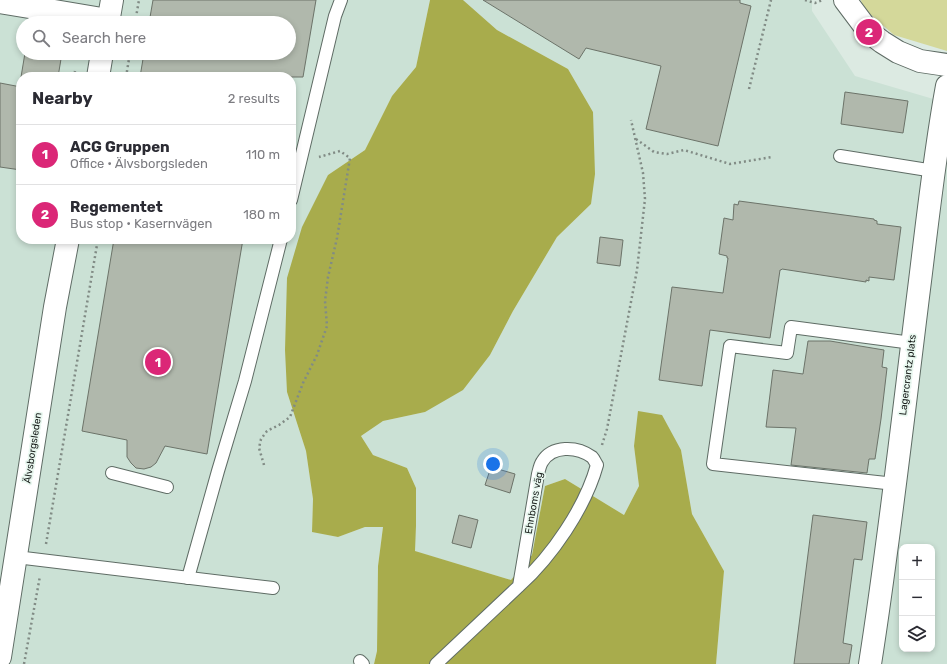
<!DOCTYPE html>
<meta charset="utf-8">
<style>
:root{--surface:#fff;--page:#f7f7f7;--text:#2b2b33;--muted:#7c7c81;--line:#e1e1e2;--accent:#db2777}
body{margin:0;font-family:Rubik,sans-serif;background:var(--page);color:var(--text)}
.controls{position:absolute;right:12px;bottom:12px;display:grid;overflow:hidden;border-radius:8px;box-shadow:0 2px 6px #0003}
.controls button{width:36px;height:36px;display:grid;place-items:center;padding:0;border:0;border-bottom:1px solid var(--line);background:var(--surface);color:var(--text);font:20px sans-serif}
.you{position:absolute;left:493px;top:464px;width:14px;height:14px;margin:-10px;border:3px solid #fff;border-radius:50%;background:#1a73e8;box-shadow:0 0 0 6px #1a73e833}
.badge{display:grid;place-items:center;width:26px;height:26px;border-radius:50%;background:var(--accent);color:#fff;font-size:13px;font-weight:700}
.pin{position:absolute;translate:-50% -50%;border:2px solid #fff;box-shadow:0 1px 4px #0006}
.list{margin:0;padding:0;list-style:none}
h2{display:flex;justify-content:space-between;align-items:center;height:52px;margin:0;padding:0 16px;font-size:17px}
h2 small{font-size:13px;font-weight:400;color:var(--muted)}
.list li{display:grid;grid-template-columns:26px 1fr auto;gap:12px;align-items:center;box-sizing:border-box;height:60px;padding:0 16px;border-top:1px solid var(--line)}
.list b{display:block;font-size:15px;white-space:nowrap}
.list p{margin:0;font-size:13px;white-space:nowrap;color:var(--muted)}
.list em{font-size:13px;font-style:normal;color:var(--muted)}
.icon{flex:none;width:22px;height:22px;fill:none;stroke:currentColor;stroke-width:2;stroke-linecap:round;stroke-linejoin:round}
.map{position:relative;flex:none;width:947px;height:664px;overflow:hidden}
.search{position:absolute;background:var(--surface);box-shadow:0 2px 6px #0003;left:16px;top:16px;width:280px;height:44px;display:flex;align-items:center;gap:10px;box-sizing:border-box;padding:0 14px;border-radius:22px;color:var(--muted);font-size:15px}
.panel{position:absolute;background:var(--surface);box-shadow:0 2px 6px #0003;left:16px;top:72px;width:280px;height:172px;border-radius:16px}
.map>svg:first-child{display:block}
.built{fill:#cbe1d5;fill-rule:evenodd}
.green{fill:#d4d89a}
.forest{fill:#a8ac4c}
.building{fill:#b0b8ac;stroke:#6c7369}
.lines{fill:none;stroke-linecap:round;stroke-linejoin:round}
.service-casing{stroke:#5f6c65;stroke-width:14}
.minor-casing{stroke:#5f6c65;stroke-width:24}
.path{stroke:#818b85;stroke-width:2.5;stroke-dasharray:2 3;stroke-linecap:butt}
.service{stroke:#fff;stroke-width:12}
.minor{stroke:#fff;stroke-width:22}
.labels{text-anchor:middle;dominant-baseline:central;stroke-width:3.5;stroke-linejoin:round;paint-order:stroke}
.street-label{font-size:10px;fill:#181d1a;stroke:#e9f8f0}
</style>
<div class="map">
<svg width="947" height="664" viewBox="0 0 947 664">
<rect width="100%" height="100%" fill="#dceae2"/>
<g class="built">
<path d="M 0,0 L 430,0 L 416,67 L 392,96 L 365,150 L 328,175 L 287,392 L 306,451 L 313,499 L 312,531 L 338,537 L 365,527 L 383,527 L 378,566 L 377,651 L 374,664 L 0,664 ZM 23,23 L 289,23 L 289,53 L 23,53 ZM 21,77 L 291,77 L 291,239 L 21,239 Z"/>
<path d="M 463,0 L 812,0 L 812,11 L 855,76 L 947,103 L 947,664 L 716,664 L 724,571 L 692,514 L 681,450 L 634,446 L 639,486 L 624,515 L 565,479 L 545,486 L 532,555 L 511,580 L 414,551 L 416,526 L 416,488 L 407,468 L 373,455 L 361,436 L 383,421 L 425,412 L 490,355 L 513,311 L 557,237 L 591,204 L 593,112 L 568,69 L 497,30 ZM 902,547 L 932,547 L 932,649 L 902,649 Z"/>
</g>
<path class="green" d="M 861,0 L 947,0 L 947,51 L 894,35 L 863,8 Z"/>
<path class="forest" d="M 430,0 L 463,0 L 497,30 L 568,69 L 593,112 L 595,174 L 591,204 L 557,237 L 513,311 L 490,355 L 463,390 L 425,412 L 383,421 L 361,436 L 373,455 L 407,468 L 416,488 L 416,526 L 415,551 L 511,580 L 532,555 L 545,486 L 565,479 L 624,515 L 639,486 L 634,446 L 638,411 L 662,415 L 681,450 L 692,514 L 724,571 L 716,664 L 374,664 L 377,651 L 378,566 L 383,527 L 365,527 L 338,537 L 312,532 L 313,499 L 306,451 L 287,392 L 285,350 L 287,278 L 302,227 L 328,175 L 365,150 L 392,96 L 416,67 Z"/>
<g class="building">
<path d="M 153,0 L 316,0 L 303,77 L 140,77 L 144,53 L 289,53 L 289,23 L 149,23 Z"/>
<path d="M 483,0 L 740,0 L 740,3 L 751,6 L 718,146 L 646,129 L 661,66 L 586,48 L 579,59 Z"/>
<path d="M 25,53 L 62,53 L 58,77 L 21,77 Z"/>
<path d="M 0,83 L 21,87 L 21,170 L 0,167 Z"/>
<path d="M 845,92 L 908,101 L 903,133 L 841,124 Z"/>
<path d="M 739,201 L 874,219 L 874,220 L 877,221 L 877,224 L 901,227 L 894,280 L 869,277 L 869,281 L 866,280 L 866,282 L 782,269 L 781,270 L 780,270 L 770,338 L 710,330 L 702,386 L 659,380 L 672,287 L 723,293 L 728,258 L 727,258 L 727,256 L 719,254 L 724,218 L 733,220 L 734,204 L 738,205 Z"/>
<path d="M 600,237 L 623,240 L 620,266 L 597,263 Z"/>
<path d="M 114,239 L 243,239 L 207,454 L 165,446 L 156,463 L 151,467 L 144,469 L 136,468 L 131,463 L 127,457 L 127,440 L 82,431 Z"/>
<path d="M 808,341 L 830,341 L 884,350 L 882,367 L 887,368 L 881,419 L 875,459 L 869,459 L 867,473 L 791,465 L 796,428 L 766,427 L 773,370 L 803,374 Z"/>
<path d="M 491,467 L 515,474 L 510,493 L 485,485 Z"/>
<path d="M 459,515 L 478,520 L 471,548 L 452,543 Z"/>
<path d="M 813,515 L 867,522 L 862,560 L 854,559 L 843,643 L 852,645 L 849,664 L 794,664 Z"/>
</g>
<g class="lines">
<defs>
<g id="service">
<path d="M 840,156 L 934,171"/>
<path d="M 291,200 L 335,16 L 341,0"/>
<path d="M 112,473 L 167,487"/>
<path d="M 895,484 L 713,464 L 730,346 L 787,353 L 791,327 L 912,343"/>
<path d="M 16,557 L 273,588"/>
<path d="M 188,578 L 218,471 L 245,381 L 281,239"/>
<path d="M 360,661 L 363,664"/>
<path d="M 436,664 L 519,586 C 552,556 585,508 597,465 C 595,462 594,459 592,457 C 577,446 552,445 542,462 C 540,465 539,470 538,474 L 519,586"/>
</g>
<g id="minor">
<path d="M 845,0 L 869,32 L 882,42 L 898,52 L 920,61 L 947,65"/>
<path d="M 0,2 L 108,20"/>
<path d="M 108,23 L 112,0"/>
<path d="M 98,77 L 102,53"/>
<path d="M 0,657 L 55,307 L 68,239"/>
<path d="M 870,664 C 890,537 904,408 920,281 C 928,216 935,151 947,86"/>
</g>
</defs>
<use href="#service" class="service-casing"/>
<use href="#minor" class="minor-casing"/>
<g class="path">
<path d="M 805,0 L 815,3 L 823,0"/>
<path d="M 135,23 L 139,0"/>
<path d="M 74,77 L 75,71"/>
<path d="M 126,77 L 130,53"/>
<path d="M 749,89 L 771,0"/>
<path d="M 636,139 L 654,152 L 667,154 L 684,150 L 730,164 L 772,157"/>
<path d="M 602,445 L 607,429 L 637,270 L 645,199 L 643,173 L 631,120"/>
<path d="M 264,465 L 259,448 L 261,439 L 267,431 L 279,425 L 290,417 L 303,383 L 317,355 L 327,326 L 325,301 L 328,277 L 337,238 L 350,158 L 340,151 L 319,157"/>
<path d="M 46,544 L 98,239"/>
<path d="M 24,664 L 40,576"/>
</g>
<use href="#service" class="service"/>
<use href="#minor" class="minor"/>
</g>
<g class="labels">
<g class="street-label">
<text transform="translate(908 375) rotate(-83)">Lagercrantz plats</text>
<text transform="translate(33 448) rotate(-81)">Älvsborgsleden</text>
<text transform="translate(534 503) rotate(-80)">Ehnboms väg</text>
</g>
</g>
</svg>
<div class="controls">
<button>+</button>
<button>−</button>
<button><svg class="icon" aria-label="layers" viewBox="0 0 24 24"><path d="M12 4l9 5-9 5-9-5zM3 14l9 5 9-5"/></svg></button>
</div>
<div class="you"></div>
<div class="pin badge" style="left:158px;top:362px">1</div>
<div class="pin badge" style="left:869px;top:32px">2</div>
<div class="search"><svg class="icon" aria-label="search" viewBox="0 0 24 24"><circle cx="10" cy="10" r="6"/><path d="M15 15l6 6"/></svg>Search here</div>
<section class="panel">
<h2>Nearby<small>2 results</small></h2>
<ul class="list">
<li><span class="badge">1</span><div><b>ACG Gruppen</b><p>Office · Älvsborgsleden</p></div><em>110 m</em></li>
<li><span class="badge">2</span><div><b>Regementet</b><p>Bus stop · Kasernvägen</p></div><em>180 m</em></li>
</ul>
</section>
</div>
